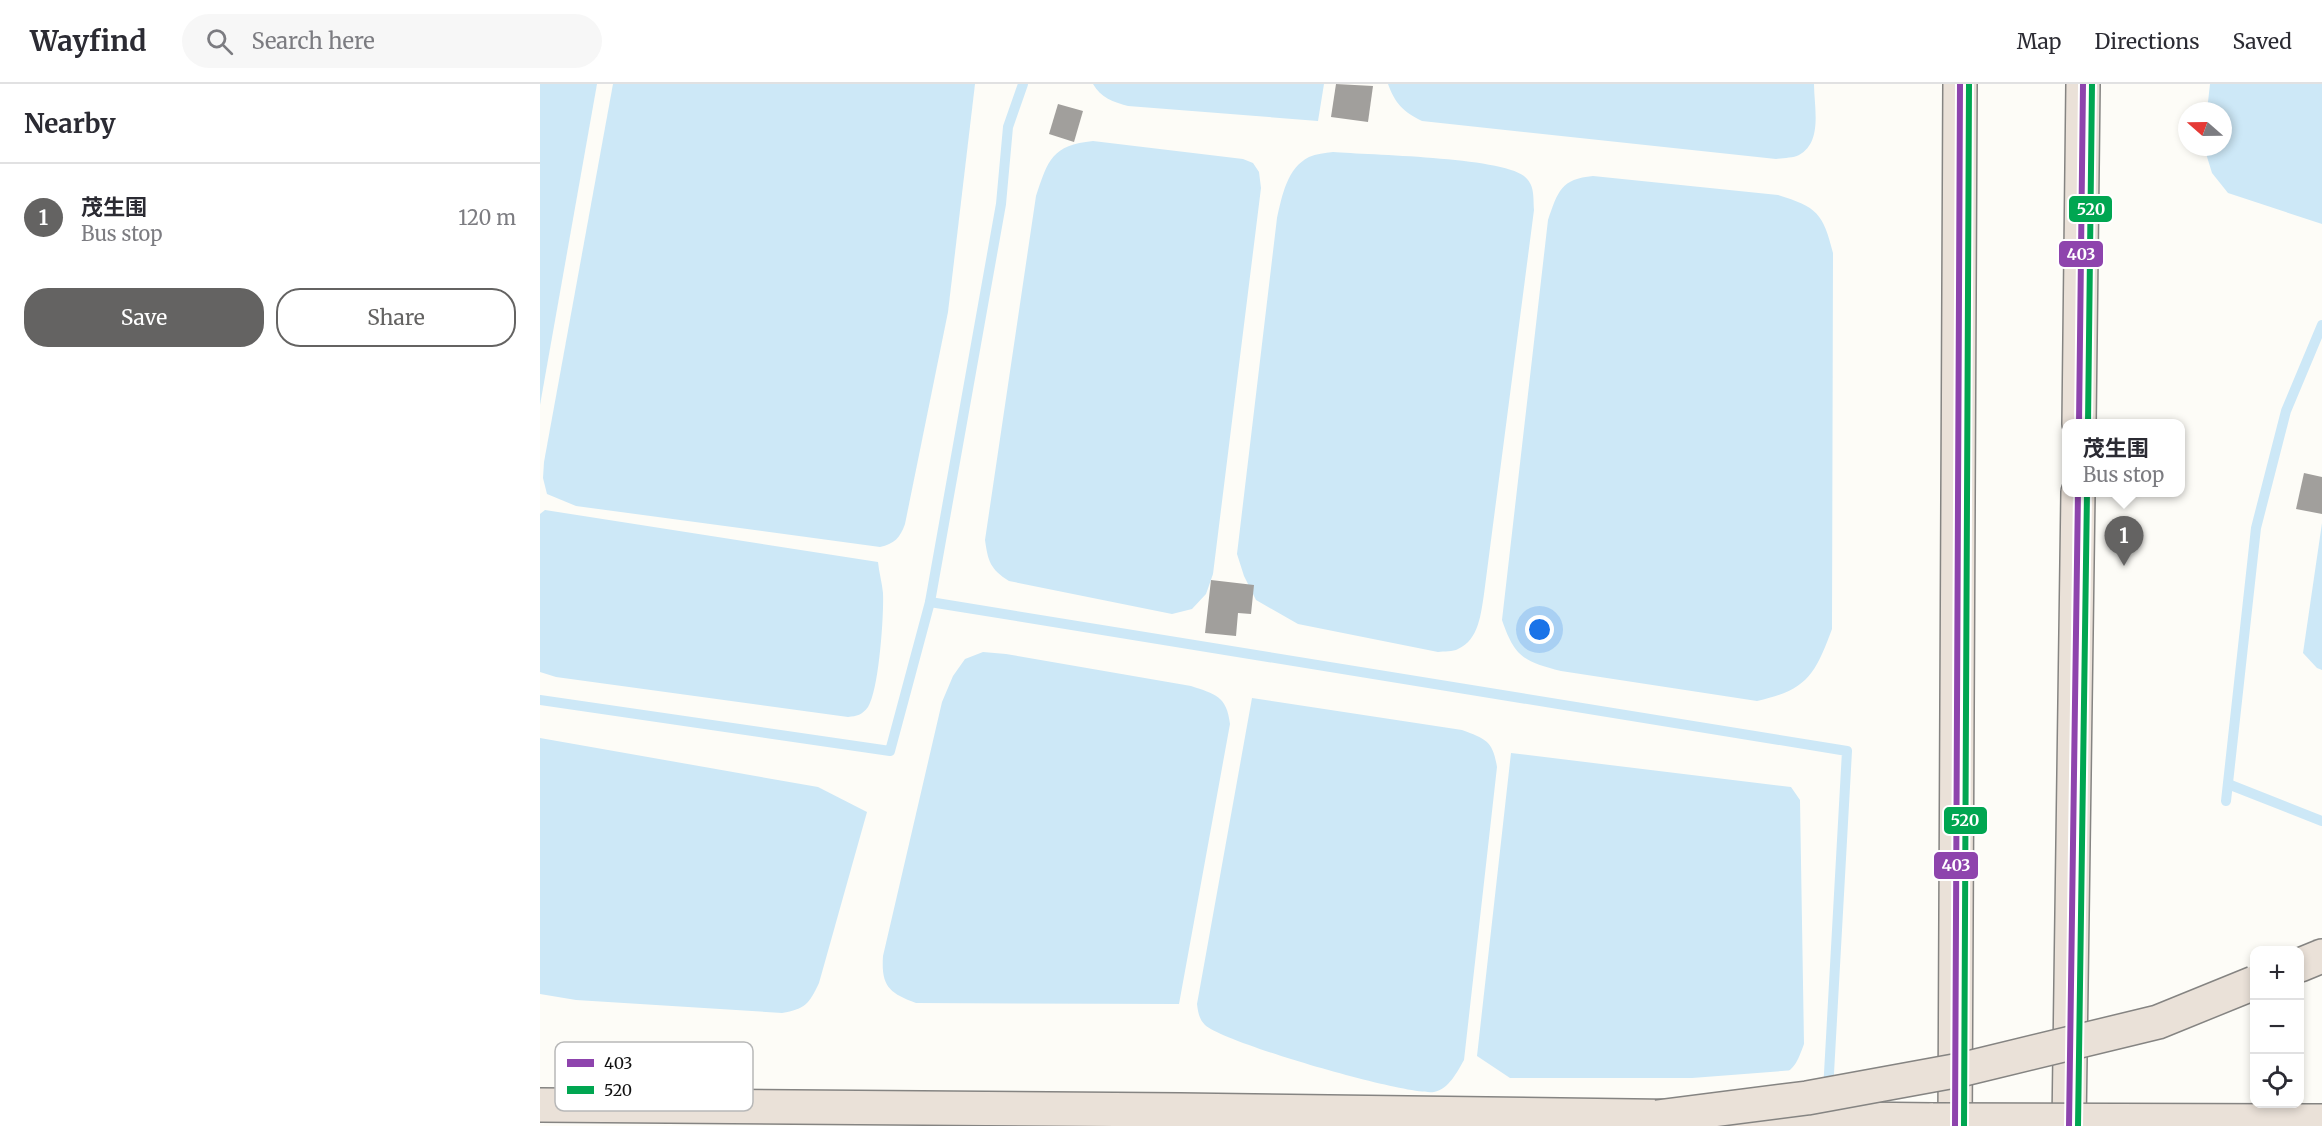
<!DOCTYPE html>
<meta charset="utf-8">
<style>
:root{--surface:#fff;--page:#f7f7f7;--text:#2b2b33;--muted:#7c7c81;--line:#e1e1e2;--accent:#646362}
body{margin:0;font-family:Merriweather,"Noto Sans SC",serif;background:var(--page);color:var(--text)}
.controls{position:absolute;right:18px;bottom:18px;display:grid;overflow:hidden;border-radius:12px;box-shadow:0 3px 9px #0003}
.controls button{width:54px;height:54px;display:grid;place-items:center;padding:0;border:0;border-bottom:2px solid var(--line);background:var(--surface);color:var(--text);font:30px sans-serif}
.compass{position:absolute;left:1638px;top:18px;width:54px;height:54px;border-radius:50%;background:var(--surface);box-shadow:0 3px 9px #0003;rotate:290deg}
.you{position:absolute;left:1000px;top:546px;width:21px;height:21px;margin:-15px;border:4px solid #fff;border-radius:50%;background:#1a73e8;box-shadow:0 0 0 9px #1a73e833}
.badge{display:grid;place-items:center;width:39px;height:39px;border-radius:50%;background:var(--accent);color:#fff;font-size:20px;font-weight:700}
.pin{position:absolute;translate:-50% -50px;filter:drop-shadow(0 2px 3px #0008)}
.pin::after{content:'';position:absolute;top:32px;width:21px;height:18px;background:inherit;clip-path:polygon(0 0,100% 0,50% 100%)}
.popup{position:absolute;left:1522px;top:335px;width:123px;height:78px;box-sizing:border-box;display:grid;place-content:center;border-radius:12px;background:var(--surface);filter:drop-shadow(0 2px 4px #0005);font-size:20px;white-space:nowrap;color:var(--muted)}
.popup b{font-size:22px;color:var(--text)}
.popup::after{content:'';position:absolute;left:50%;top:100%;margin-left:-12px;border:12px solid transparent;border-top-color:var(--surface)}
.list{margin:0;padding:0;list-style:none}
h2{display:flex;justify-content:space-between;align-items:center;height:78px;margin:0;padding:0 24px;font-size:26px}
h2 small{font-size:20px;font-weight:400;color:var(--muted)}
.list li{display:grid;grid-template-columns:39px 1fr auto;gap:18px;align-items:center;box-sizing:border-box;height:108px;padding:0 24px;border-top:2px solid var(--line)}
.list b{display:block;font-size:22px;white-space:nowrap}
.list p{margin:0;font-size:20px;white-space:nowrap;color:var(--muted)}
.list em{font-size:20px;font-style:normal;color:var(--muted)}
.actions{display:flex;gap:12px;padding:18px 24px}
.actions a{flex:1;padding:14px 0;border:2px solid var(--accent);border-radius:24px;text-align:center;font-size:21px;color:var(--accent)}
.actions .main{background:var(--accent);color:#fff}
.icon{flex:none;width:33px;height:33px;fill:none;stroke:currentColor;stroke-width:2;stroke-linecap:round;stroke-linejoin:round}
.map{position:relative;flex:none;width:1782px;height:1042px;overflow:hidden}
header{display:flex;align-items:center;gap:36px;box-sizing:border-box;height:84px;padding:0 30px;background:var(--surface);border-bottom:2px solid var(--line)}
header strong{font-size:28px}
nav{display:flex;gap:33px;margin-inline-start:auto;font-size:21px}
.search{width:420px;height:54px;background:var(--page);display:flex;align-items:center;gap:15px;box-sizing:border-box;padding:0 21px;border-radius:33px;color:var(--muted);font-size:22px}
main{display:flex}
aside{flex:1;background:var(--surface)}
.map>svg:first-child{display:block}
.water{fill:#cde8f7}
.pier{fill:#fdfcf7}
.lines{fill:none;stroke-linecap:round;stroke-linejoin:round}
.stream{stroke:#cde8f7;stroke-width:10}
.building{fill:#a19f9c}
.highway-casing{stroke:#858482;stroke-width:36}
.highway{stroke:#eae1d8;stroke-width:33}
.highway-bridge-casing{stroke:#858482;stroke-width:36;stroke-linecap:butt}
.highway-bridge{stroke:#eae1d8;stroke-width:33}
.bus-1-casing{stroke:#fff;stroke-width:10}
.bus-2-casing{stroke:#fff;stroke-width:10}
.bus-1{stroke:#8e44ad;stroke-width:6}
.bus-2{stroke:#00a651;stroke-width:6}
.key{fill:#fff;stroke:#b8b8b8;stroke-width:1.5}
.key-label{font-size:16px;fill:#111}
.line-badge{stroke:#fff;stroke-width:2}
.badge-label{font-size:16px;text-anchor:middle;font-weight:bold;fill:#fff}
</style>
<header>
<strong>Wayfind</strong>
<div class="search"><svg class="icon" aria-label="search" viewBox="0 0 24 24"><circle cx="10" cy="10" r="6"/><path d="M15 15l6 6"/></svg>Search here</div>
<nav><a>Map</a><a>Directions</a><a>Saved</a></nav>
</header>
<main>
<aside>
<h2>Nearby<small></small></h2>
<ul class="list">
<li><span class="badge">1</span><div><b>茂生围</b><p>Bus stop</p></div><em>120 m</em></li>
</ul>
<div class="actions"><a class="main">Save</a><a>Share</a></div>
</aside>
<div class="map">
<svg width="1782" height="1042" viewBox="0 0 1782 1042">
<rect width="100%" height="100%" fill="#fdfcf7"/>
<g class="water">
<path d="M 0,0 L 57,0 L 0,321 Z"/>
<path d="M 73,0 L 435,0 L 408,228 L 365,440 C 360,454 354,460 340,463 L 36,422 L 7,410 L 3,394 L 4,378 Z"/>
<path d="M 553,0 L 784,0 L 778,37 L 588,22 C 573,18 561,14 553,0 Z"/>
<path d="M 848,0 L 1274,0 C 1274,23 1283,58 1259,71 C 1253,74 1243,74 1236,75 L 882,37 C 863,28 855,19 848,0 Z"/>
<path d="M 1670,0 L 1782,0 L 1782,140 L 1688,109 L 1672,89 L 1664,63 L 1683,63 L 1683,27 L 1667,27 Z"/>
<path d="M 553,57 L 703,75 L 713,79 L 719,88 L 721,104 L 673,490 L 666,510 L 652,525 L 632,530 L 469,497 C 450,485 448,477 445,456 L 496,112 C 508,76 512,61 553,57 Z"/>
<path d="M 793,68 C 829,71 960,73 984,92 C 995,101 993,112 994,126 L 944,510 C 941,529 939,556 918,565 C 913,568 904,567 898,568 L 758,540 L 716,516 L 704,492 L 697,470 L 737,134 C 742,112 747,84 769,73 C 776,70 785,69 793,68 Z"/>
<path d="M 1053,92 L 1238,111 C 1277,123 1283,129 1293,169 L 1292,545 C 1275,591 1267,606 1217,617 L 1021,587 C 984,577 975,574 962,536 L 1008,136 C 1018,107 1021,95 1053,92 Z"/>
<path d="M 5,426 L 338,478 C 339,488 342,499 343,509 C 344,531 339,606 328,623 C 322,631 317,632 308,633 L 16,593 L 0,588 L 0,430 Z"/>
<path d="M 1782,439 L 1782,586 L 1777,584 L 1763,569 Z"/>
<path d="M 443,568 L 466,570 L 651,602 C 675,610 687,612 690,640 L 639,920 L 376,919 C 349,909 341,902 343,872 L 402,618 L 413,592 L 425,575 Z"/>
<path d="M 712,614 L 922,646 C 946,655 953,657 957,683 L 924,976 C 917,988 909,1005 894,1008 C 867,1012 684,959 665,941 C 659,935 658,928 657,920 Z"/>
<path d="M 0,654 L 278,703 L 327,728 L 279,899 C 269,920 265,925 242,929 L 36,916 L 0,910 Z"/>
<path d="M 971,669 L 1251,703 L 1260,716 L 1264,960 C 1257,979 1254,988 1234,994 L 970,994 L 937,972 Z"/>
</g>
<path class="pier" d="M 1255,986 L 1249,993 L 1234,997 L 1113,997 Z"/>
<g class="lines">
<g class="stream">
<path d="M 390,518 L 1307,667 L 1288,1007"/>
<path d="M 0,616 L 350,667 L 390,518 L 461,120 L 468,43 L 483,0"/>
<path d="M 1688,700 L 1782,737"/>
<path d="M 1686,717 L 1716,444 L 1746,327 L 1782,241"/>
</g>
</g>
<g class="building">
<path d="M 796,0 L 833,2 L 828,38 L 791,33 Z"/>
<path d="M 518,20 L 543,27 L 534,58 L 509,50 Z"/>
<path d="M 1764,389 L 1782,393 L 1782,430 L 1756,425 Z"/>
<path d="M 671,496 L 714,501 L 711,530 L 698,529 L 696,552 L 665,549 Z"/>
</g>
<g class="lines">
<defs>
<g id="highway">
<path d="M 1539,340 L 1543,0"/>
<path d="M 1760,881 L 1782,872"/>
<path d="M 0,1021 L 640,1026 L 1393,1036"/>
<path d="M 1415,1042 L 1420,0"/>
<path d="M 1529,1042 L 1538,408"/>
</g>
</defs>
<use href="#highway" class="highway-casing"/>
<use href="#highway" class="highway"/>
<defs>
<g id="highway-bridge">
<path d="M 1117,1033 L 1267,1014 L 1420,986 L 1618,938 L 1714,899"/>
<path d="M 1393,1036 L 1782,1037"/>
</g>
</defs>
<use href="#highway-bridge" class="highway-bridge-casing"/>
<use href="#highway-bridge" class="highway-bridge"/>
<defs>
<g id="bus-1">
<path d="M 1539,340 L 1543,0"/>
<path d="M 1415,1042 L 1420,0"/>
<path d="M 1529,1042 L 1538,408"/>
</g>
<g id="bus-2">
<path d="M 1548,340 L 1552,0"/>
<path d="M 1424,1042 L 1429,0"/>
<path d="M 1538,1042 L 1547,408"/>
</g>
</defs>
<use href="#bus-1" class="bus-1-casing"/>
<use href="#bus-2" class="bus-2-casing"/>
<use href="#bus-1" class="bus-1"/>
<use href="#bus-2" class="bus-2"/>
</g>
<rect x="15" y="958" width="198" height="69" rx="9" class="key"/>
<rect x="27" y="975" width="27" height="8" fill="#8e44ad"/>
<rect x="27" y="1002" width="27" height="8" fill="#00a651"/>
<g class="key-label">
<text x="64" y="985">403</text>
<text x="64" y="1012">520</text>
</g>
<g class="line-badge">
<rect x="1528" y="111" width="45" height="28" rx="6" fill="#00a651"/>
<rect x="1518" y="156" width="46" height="28" rx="6" fill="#8e44ad"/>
<rect x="1403" y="722" width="45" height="29" rx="6" fill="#00a651"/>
<rect x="1393" y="767" width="46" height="29" rx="6" fill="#8e44ad"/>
</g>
<g class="badge-label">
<text x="1551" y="131">520</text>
<text x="1541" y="176">403</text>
<text x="1425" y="742">520</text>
<text x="1416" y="787">403</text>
</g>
</svg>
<div class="controls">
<button>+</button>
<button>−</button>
<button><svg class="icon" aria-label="locate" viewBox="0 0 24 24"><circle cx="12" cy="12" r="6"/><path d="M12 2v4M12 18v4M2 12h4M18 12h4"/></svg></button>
</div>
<svg class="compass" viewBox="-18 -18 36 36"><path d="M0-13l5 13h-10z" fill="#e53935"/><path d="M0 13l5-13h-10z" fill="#7c7c81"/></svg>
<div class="you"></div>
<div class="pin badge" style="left:1584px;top:482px">1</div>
<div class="popup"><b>茂生围</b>Bus stop</div>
</div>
</main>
